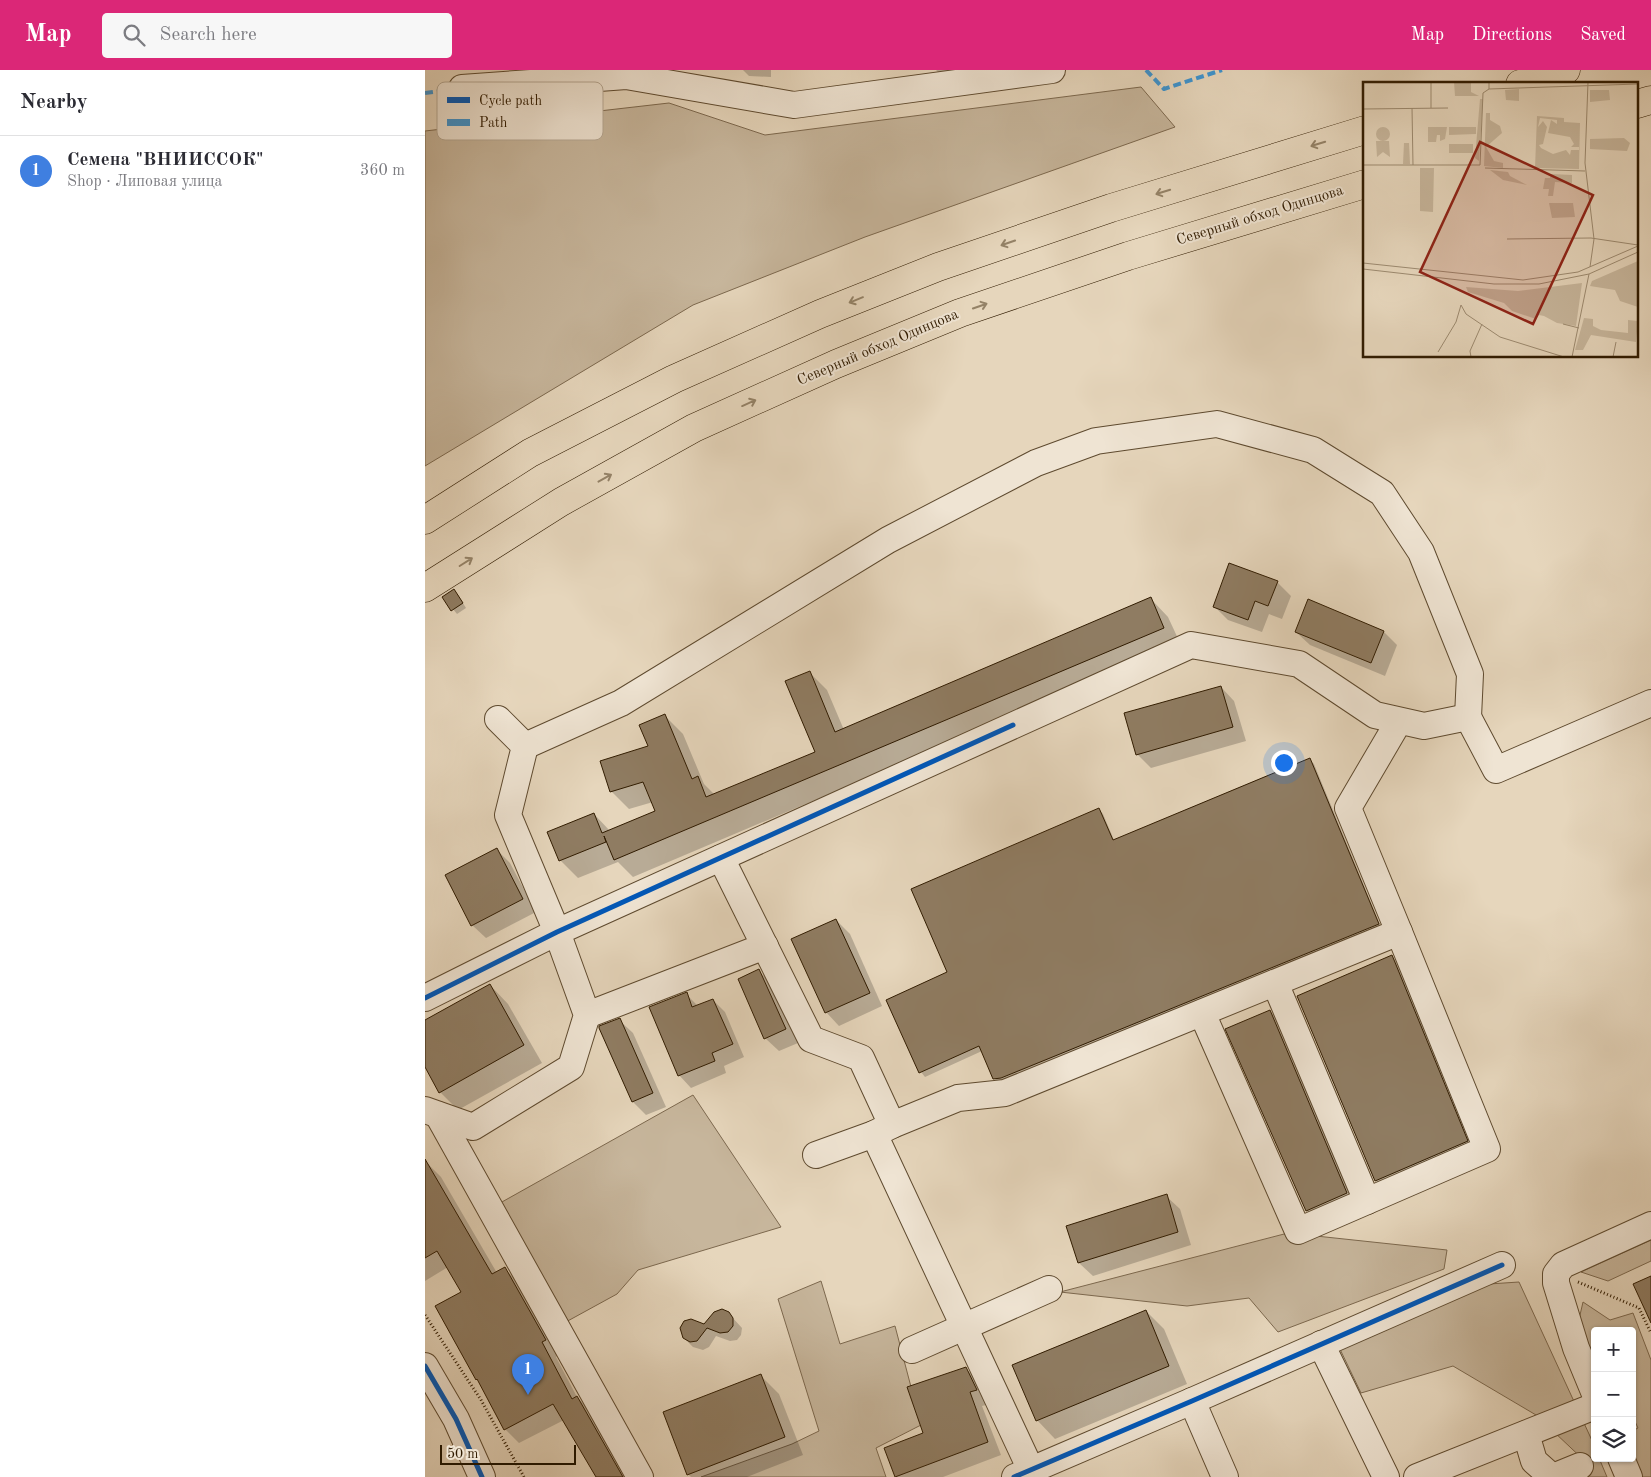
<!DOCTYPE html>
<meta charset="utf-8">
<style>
:root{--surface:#fff;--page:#f7f7f7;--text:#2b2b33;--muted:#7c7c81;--line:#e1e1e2;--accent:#db2777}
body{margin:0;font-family:"Old Standard TT",serif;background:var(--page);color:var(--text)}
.controls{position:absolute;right:15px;bottom:15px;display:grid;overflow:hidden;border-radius:5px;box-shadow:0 1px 4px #0004}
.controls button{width:45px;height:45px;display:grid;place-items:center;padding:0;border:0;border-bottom:1px solid var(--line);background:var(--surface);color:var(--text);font:25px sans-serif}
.scale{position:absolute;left:15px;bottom:12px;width:136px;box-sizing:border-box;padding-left:5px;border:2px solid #301b00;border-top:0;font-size:14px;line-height:18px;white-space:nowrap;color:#301b00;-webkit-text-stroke:4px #efe4d3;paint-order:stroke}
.you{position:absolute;left:858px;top:692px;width:18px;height:18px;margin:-12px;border:4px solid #fff;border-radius:50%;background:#1a73e8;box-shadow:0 0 0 8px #1a73e833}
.badge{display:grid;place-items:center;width:32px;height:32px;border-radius:50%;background:var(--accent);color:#fff;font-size:16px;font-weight:700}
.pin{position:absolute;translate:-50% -41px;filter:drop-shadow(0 1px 2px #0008)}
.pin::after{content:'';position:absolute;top:26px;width:18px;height:15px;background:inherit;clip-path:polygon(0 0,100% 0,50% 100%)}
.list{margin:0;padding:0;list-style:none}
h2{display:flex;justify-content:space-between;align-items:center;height:65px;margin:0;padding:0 20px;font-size:21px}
h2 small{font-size:16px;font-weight:400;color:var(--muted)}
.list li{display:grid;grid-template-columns:32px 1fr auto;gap:15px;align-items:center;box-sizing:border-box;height:70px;padding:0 20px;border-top:1px solid var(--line)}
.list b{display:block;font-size:19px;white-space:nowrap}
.list p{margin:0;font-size:16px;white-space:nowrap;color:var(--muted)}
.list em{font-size:16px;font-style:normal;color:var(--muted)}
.icon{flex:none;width:28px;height:28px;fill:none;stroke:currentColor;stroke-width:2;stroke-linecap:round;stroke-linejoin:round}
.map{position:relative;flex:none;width:1226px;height:1407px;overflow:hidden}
header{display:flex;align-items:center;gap:30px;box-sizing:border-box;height:70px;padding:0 25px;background:var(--accent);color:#fff}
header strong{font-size:24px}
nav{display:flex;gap:28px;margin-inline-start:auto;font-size:18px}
.search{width:350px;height:45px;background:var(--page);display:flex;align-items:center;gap:12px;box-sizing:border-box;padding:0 18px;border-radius:5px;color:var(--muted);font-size:19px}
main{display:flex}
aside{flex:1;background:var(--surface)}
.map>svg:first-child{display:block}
.green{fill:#c7b69c;stroke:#7c684e}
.shadow{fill:#0003}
.building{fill:#8f7c62;stroke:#301b00}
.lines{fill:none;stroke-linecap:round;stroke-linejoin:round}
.minor-casing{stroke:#5e4a2f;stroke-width:28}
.highway-casing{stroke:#301b00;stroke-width:29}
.path{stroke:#301b00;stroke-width:3;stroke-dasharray:1 2.5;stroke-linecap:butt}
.minor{stroke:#efe4d3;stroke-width:26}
.highway{stroke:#e6d6bc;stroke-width:28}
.quiet{stroke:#3d94d0;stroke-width:4;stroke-dasharray:8 4;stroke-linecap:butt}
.cycleway-casing{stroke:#efe4d3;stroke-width:8}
.cycleway{stroke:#0057b8;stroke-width:5}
.oneway{stroke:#948267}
.labels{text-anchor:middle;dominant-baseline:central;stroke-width:4;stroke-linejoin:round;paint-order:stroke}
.street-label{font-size:15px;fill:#301b00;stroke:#efe4d3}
.inset-road{fill:none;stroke:#9d8b71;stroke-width:1}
.view{fill:#8f2418;fill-opacity:0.15;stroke:#8f2418;stroke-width:2.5}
.inset-edge{fill:none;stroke:#301b00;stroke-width:2.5}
.key{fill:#efe4d3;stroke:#b6a894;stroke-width:1}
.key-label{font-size:14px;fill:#301b00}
</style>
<header>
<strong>Map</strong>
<div class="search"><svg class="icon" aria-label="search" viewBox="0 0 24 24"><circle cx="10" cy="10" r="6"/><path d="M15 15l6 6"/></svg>Search here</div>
<nav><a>Map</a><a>Directions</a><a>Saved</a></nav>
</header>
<main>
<aside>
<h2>Nearby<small></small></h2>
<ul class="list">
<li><span class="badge" style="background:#3f7fe0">1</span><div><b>Семена &quot;ВНИИССОК&quot;</b><p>Shop · Липовая улица</p></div><em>360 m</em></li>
</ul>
</aside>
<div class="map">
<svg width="1226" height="1407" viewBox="0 0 1226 1407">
<rect width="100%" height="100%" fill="#e6d6bc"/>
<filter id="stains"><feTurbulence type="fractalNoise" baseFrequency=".004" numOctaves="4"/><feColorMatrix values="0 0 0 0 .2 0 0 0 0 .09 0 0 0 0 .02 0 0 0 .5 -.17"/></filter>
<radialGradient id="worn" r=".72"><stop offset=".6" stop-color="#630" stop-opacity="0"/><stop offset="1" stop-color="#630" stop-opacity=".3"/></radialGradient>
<g class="green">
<path d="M 716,17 L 750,57 L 440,167 L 268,235 L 0,396 L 0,61 L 244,33 L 340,65 Z"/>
<path d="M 268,1025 L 356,1157 L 213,1200 L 192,1224 L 139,1253 L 68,1137 Z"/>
<path d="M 863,1163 L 1022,1180 L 1019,1199 L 853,1262 L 824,1228 L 762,1236 L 635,1222 Z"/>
<path d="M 1226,1170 L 1226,1191 L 1183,1211 L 1156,1202 Z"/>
<path d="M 396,1211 L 415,1274 L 470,1256 L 496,1355 L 451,1378 L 461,1407 L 276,1407 L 367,1374 L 394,1361 L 353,1229 Z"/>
<path d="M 1094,1212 L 1170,1377 L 1170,1388 L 1174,1388 L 1182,1407 L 1156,1407 L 1163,1394 L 1111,1345 L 1028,1296 L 936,1323 L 913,1275 L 1049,1215 Z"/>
<path d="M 1158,1232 L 1185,1250 L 1208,1243 L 1226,1290 L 1226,1407 L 1212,1407 L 1207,1388 L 1207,1361 L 1213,1358 L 1207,1345 L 1207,1261 L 1170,1261 L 1170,1303 L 1152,1258 Z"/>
</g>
<g class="shadow">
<path d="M 318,0 L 346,0 L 346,7 L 324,6 Z"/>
<path d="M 511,0 L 531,0 L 519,8 Z"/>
<path d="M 852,512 L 866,526 L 857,549 L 844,544 L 837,562 L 803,550 L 789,536 Z"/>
<path d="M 33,525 L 41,538 L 32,544 L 19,528 Z"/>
<path d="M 726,529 L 743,547 L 756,575 L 208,807 L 193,792 L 153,808 L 135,790 L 169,744 L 185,761 L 232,741 L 228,732 L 204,739 L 187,722 L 177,692 L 225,677 L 240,646 L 258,664 L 279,714 L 290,725 L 392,682 L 384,602 L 402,620 L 419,660 Z"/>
<path d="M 871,562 L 959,562 L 972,575 L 960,606 L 885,575 Z"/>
<path d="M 796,617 L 809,631 L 821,671 L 726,698 L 712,684 Z"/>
<path d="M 884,689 L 889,694 L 957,859 L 574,1013 L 569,1008 L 557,981 L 500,1007 L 496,1002 L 524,903 L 674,739 L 678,744 L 689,770 Z"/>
<path d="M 71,779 L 85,793 L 111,842 L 61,868 L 47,855 Z"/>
<path d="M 411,850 L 425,864 L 457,936 L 414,956 L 401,942 Z"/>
<path d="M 967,886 L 971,891 L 1046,1075 L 955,1115 L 951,1111 Z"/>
<path d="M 334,901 L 347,914 L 373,973 L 354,981 L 340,968 Z"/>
<path d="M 65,915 L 83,934 L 117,993 L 33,1040 L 15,1022 L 0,995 L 0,952 Z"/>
<path d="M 261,924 L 273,936 L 288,930 L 300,942 L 319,987 L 299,996 L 301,1003 L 266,1018 L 254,1005 Z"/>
<path d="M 845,941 L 849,945 L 926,1127 L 886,1145 L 882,1141 Z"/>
<path d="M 194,950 L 208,963 L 241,1037 L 221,1045 L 208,1032 L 176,957 Z"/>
<path d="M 0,1091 L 16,1107 L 72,1203 L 80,1199 L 94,1213 L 134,1285 L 131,1287 L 152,1327 L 167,1342 L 203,1407 L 173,1407 L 139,1350 L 94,1373 L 80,1359 L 56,1314 L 52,1309 L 38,1222 L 23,1197 L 0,1211 Z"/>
<path d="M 741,1126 L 755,1139 L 766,1175 L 668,1206 L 654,1193 Z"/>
<path d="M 721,1241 L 739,1259 L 762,1314 L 630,1369 L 612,1350 Z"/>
<path d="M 306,1246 L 317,1258 L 316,1265 L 312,1270 L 305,1271 L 291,1266 L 284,1277 L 278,1280 L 268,1277 L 259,1268 L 279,1255 Z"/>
<path d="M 541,1299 L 555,1312 L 565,1334 L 557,1336 L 576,1385 L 518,1407 L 472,1407 L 471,1406 Z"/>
<path d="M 336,1306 L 354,1324 L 378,1385 L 322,1407 L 266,1407 L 263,1404 L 239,1343 Z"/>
</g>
<g class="building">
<path d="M 804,493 L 853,511 L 843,536 L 830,531 L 823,550 L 788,537 Z"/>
<path d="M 29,519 L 38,533 L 26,541 L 17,527 Z"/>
<path d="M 726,527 L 739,558 L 189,790 L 179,766 L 181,772 L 134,791 L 122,762 L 169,743 L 177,763 L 230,741 L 218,712 L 185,722 L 175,691 L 223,676 L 214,655 L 240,644 L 267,709 L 273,706 L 281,727 L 390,682 L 360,611 L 385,601 L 410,662 Z"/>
<path d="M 883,529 L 959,561 L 946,593 L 870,562 Z"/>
<path d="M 796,616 L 808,657 L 711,685 L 699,643 Z"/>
<path d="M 885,688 L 954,854 L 576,1008 L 568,1009 L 554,976 L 494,1003 L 461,930 L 522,902 L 486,819 L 674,738 L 688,770 Z"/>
<path d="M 72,778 L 98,829 L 46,856 L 20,805 Z"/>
<path d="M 411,849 L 445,923 L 400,943 L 366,869 Z"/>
<path d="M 967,885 L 1043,1071 L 950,1111 L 872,926 Z"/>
<path d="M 334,899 L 361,959 L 339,969 L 313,909 Z"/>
<path d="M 65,914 L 99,975 L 14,1023 L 0,997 L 0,950 Z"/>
<path d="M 262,922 L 267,937 L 288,929 L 308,974 L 287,983 L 290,991 L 253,1006 L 224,937 Z"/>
<path d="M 845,940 L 922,1123 L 881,1141 L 800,959 Z"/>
<path d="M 195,948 L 228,1023 L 207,1032 L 174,958 L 174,956 Z"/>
<path d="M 0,1089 L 67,1204 L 80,1197 L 121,1270 L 117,1272 L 147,1329 L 152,1326 L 198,1407 L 171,1407 L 128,1334 L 79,1360 L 52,1309 L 51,1310 L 10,1236 L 36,1222 L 12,1181 L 0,1188 Z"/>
<path d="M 742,1124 L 753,1162 L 653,1193 L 641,1156 Z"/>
<path d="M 1226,1206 L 1226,1253 L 1208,1214 Z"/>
<path d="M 297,1239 L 304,1242 L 308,1248 L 308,1256 L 303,1262 L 295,1263 L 282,1258 L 272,1271 L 265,1272 L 258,1268 L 255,1258 L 259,1251 L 266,1249 L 279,1254 L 289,1242 Z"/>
<path d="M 721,1240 L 744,1296 L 611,1351 L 587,1295 Z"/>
<path d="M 541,1297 L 552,1320 L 545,1322 L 563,1372 L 470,1407 L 459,1378 L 498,1363 L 482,1317 Z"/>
<path d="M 336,1304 L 360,1367 L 262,1405 L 238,1342 Z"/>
</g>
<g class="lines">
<defs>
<g id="minor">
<path d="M 37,18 L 201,6 L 369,35 L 627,0"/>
<path d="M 100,676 L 196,633 L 463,470 L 611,393 L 671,371 L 792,354 L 888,380 L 957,423 L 996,482 L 1045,604 L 1043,647"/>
<path d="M 296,788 L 386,969 L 436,988 L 467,1055 L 449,1064 L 606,1400"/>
<path d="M 850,913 L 942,1131"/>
<path d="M 0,928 L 132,862 L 766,575 L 874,594 L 950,645 L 999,656 L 1043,647 L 1071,700 L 1226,633"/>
<path d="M 777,943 L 873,1161 L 1062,1079 L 974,862"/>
<path d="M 162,945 L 340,876"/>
<path d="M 0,1040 L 48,1057 L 146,997 L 162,945 L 132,862 L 83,745 L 100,676 L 73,649"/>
<path d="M 13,1045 L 215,1407"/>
<path d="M 467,1055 L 533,1028 L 580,1023 L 974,862 L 923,738 L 974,651"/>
<path d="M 391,1085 L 449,1064"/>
<path d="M 896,1274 L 961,1407"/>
<path d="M 487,1280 L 624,1219"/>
<path d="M 0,1296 L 31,1349 L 57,1407"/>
<path d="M 1170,1324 L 1151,1278 L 1131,1213 L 1131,1204 L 1138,1195 L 1226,1155"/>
<path d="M 767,1331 L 800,1407"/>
<path d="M 1101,1364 L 1109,1391 L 1127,1407"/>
<path d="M 1196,1388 L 1204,1407"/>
<path d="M 590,1407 L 767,1331 L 1077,1195"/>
<path d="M 992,1407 L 1170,1336"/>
<path d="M 1128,1407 L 1155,1396"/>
</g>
<g id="highway">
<path d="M 1095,14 L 1141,0"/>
<path d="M 1212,34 L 1226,30"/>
<path d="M 0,450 L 105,383 L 249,309 L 395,244 L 513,197 L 686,138 L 940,60"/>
<path d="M 0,518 L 136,432 L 269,358 L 411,294 L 535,243 L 703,186 L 940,114"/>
</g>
</defs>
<use href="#minor" class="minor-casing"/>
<use href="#highway" class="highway-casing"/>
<g class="path">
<path d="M 1153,1212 L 1214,1238 L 1226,1263"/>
<path d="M 0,1245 L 56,1330 L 99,1407"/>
</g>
<use href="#minor" class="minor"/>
<use href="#highway" class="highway"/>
<g class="quiet">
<path d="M 721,0 L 739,19 L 797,0"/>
<path d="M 0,23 L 37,18"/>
</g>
<defs>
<g id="cycleway">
<path d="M 0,928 L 132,862 L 588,655"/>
<path d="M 0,1296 L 31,1349 L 57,1407"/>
<path d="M 589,1407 L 767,1331 L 1077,1195"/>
</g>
</defs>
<use href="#cycleway" class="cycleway-casing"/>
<use href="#cycleway" class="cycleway"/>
</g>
<defs><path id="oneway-shaft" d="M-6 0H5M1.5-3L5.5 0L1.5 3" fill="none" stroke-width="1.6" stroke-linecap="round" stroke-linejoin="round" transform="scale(1.25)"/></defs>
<g class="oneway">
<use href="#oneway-shaft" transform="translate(893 74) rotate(163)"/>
<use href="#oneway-shaft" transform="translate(738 122) rotate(163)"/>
<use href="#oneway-shaft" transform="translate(583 173) rotate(161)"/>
<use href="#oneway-shaft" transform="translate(431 230) rotate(158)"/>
<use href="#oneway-shaft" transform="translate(555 236) rotate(-19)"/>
<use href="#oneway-shaft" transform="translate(324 333) rotate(-24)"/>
<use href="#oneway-shaft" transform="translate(180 408) rotate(-29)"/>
<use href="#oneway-shaft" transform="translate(41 492) rotate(-32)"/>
</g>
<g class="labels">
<g class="street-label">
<text transform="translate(835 146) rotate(-17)">Северный обход Одинцова</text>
<text transform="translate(453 278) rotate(-23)">Северный обход Одинцова</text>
</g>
</g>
<g transform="translate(938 12)">
<rect width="275" height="275" fill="#e6d6bc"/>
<path d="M 91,0 L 108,0 L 108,10 L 116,14 L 92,14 ZM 156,7 L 156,19 L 143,18 L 142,8 ZM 227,8 L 246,8 L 247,18 L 227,20 ZM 117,17 L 120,17 L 116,79 L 112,76 ZM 123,31 L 127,31 L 127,38 L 137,44 L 139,51 L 123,65 L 131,79 L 140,81 L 140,86 L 121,84 ZM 174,34 L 201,36 L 201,40 L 217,41 L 216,87 L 172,86 ZM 177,36 L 194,38 L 194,42 L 188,38 L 185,51 L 207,55 L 211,62 L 208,65 L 216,65 L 216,68 L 208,68 L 207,73 L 203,68 L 190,72 L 178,66 L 176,63 L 180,62 L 184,45 L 180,39 L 175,45 ZM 65,45 L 84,45 L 82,57 L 77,59 L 77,53 L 74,53 L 73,60 L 65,60 ZM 86,45 L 113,45 L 113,52 L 86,53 ZM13 52a7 7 0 1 1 14 0a7 7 0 1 1-14 0ZM 261,56 L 267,61 L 264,69 L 227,67 L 227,57 ZM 13,59 L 26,59 L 27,75 L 20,70 L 14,75 ZM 41,61 L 46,61 L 47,82 L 40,82 ZM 86,62 L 110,62 L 110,71 L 86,71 ZM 57,86 L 71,86 L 70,130 L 57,129 ZM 127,88 L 145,90 L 147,94 L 164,103 L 140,98 ZM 188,92 L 209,93 L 209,101 L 192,100 L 190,114 L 185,114 L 186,107 L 180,107 L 182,96 L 187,96 ZM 186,121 L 210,121 L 212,135 L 189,136 ZM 275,179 L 275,225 L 257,219 L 252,208 L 227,204 L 229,199 ZM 219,201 L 213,244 L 194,241 L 181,234 L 176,233 L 173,237 L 149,229 L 141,221 L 105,210 L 103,205 L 155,209 ZM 221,236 L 230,237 L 230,244 L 238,248 L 265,251 L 265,238 L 275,239 L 273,260 L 228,253 L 220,268 L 212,268 Z" fill="#c7b69c" fill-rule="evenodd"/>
<path class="inset-road" d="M 225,0 L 222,81 L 231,157 L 227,185M 126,7 L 275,2M 49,26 L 50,83M 68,26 L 68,0M 0,27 L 85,26M 0,83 L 117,83 L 120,11 L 126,7 L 126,0M 122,86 L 222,89M 144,157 L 228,156 L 275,163M 0,181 L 160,198 L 215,190 L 275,164M 0,187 L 131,202 L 176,202 L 226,192 L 275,170M 98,223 L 103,232 L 137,255 L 201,275M 200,242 L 216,246M 75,270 L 93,240 L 98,223M 108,275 L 107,269 L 119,242M 209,275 L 226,192M 250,275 L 253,260"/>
<path class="view" d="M 117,60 L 230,113 L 170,242 L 57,190 Z"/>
<rect width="275" height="275" class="inset-edge"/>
</g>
<rect x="12" y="12" width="166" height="58" rx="8" class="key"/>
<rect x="22" y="27" width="23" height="6" fill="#0057b8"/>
<rect x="22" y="49" width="23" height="7" fill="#3d94d0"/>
<g class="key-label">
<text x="54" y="35">Cycle path</text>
<text x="54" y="57">Path</text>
</g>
<rect width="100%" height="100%" filter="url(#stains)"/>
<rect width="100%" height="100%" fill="url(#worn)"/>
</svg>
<div class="controls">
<button>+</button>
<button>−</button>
<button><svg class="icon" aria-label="layers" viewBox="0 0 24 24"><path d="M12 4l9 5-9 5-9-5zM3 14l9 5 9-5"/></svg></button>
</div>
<div class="scale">50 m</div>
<div class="you"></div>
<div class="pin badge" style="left:103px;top:1325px;background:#3f7fe0">1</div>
</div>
</main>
